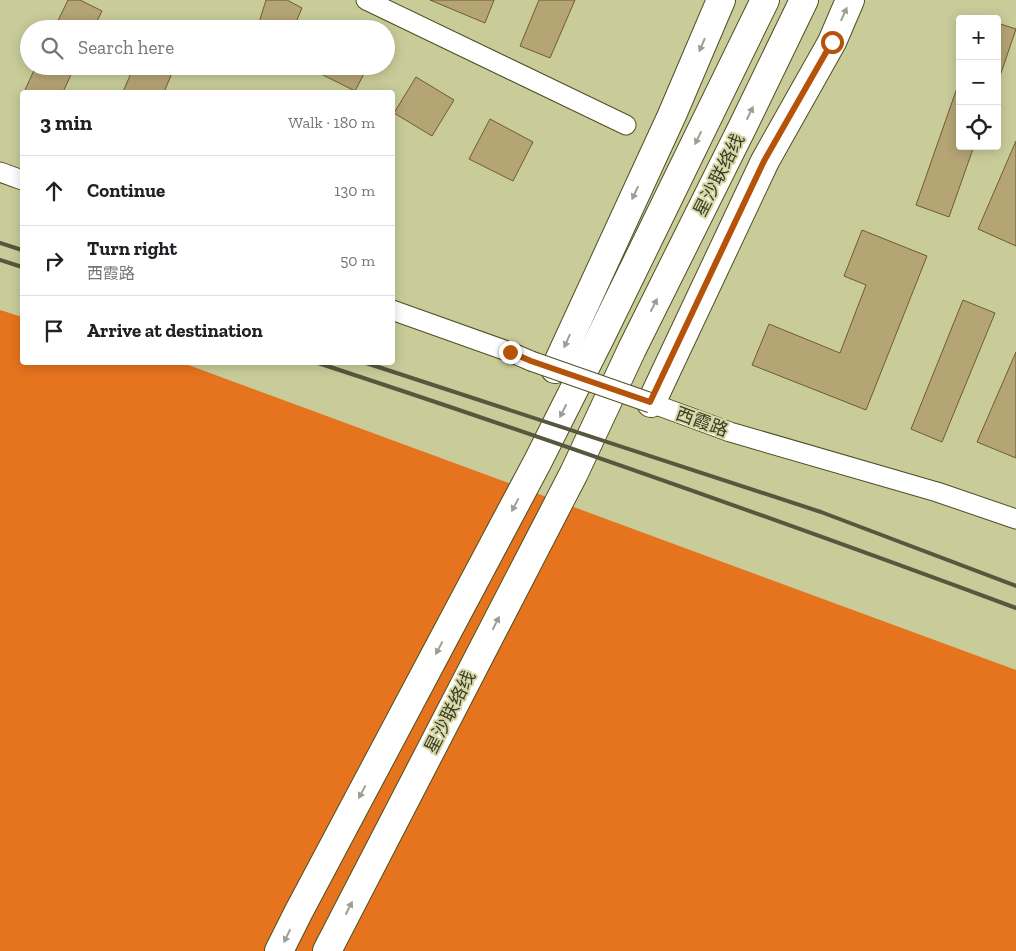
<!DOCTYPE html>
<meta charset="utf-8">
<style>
:root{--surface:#fff;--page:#f6f6f6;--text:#202124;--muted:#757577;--line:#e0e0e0}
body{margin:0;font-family:"Zilla Slab","Noto Sans SC",serif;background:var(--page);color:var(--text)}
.controls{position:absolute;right:15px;top:15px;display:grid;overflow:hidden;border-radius:5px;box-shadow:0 2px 12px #0003}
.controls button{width:45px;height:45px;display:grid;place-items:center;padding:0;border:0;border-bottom:1px solid var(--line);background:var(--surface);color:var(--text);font:25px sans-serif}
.stop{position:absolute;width:15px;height:15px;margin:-11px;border:4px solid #b45309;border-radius:50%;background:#fff}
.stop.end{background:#b45309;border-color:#fff;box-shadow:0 1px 5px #0008}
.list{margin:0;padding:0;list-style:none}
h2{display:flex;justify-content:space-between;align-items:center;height:65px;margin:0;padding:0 20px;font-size:21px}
h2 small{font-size:16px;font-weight:400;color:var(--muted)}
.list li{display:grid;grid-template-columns:32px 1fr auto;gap:15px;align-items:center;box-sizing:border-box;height:70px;padding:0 20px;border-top:1px solid var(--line)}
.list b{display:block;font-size:19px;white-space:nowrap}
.list p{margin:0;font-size:16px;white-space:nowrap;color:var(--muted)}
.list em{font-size:16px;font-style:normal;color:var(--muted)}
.icon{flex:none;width:28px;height:28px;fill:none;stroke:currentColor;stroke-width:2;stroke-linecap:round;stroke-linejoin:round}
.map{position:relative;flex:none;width:1016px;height:951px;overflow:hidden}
.search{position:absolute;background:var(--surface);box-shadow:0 2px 12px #0003;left:20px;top:20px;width:375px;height:55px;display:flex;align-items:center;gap:12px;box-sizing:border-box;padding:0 18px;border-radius:28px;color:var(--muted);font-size:19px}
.panel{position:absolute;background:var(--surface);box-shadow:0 2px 12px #0003;left:20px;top:90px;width:375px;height:275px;border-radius:5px}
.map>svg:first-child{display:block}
.forest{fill:#e6731e}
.building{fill:#b5a474;stroke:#6d5d2e}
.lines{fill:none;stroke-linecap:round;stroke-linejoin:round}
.minor-casing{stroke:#4e4f20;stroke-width:21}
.primary-casing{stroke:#4e4f20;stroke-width:30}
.trunk-casing{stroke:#4e4f20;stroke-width:30}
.minor{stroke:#fff;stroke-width:19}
.primary{stroke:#fff;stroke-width:28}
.trunk{stroke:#fff;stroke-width:28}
.rail{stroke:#56573d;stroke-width:4}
.minor-bridge-casing{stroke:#4e4f20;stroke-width:21;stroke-linecap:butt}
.minor-bridge{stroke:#fff;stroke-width:19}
.oneway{fill:#9c9d93}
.route{stroke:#b45309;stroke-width:6}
.labels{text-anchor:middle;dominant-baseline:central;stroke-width:4;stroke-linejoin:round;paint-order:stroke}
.street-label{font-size:18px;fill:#3a3b27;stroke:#d6d9a5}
</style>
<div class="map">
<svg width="1016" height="951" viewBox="0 0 1016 951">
<rect width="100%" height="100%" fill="#c9cc99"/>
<path class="forest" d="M 0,310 L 22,317 L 22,362 L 178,362 L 191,366 L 1016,670 L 1016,951 L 0,951 Z"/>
<g class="building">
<path d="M 68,0 L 80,0 L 102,11 L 93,29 L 54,29 Z"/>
<path d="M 266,0 L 287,0 L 302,8 L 293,29 L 257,29 Z"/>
<path d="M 430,0 L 494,0 L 485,23 Z"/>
<path d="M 539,0 L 575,0 L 550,58 L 520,46 Z"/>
<path d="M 997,23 L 1016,29 L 1000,76 L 997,76 Z"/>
<path d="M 36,66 L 75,66 L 63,92 L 24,92 Z"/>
<path d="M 134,66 L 175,66 L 164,92 L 123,92 Z"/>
<path d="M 305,66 L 368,66 L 355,91 Z"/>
<path d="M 416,77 L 454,100 L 432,136 L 394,113 Z"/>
<path d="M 957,88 L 960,88 L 960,146 L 974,146 L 949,217 L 916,205 Z"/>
<path d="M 490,119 L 533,142 L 513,181 L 469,159 Z"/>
<path d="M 1016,141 L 1016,246 L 978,229 Z"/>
<path d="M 862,230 L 927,256 L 866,410 L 752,365 L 769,324 L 840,353 L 866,285 L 844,276 Z"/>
<path d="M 963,300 L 995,313 L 942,442 L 911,429 Z"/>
<path d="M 1016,352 L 1016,458 L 977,442 Z"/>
</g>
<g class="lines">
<defs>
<g id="minor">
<path d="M 366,0 L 626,125"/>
<path d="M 0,172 L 22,180"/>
<path d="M 392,310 L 510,352 L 531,361"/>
<path d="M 651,403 L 730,432 L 937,492 L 1016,519"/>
</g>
<g id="primary">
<path d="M 555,369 L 672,115 L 721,0"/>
<path d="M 651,403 L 765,161 L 832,42 L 850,0"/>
</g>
<g id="trunk">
<path d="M 279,951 L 298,913 L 538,461 L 601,336 L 765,0"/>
<path d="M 327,951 L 574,473 L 632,349 L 744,124 L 804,0"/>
</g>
</defs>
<use href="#minor" class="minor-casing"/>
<use href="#primary" class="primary-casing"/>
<use href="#trunk" class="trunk-casing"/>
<use href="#minor" class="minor"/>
<use href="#primary" class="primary"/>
<use href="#trunk" class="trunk"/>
<g class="rail">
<path d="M 0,243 L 22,250"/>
<path d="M 0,260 L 22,267"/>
<path d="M 315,362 C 550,439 784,522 1016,608"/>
<path d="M 363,362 L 821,512 L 1016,586"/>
</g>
<defs>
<path id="minor-bridge" d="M 531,361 L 651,403"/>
</defs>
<use href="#minor-bridge" class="minor-bridge-casing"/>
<use href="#minor-bridge" class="minor-bridge"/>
</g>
<defs><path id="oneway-solid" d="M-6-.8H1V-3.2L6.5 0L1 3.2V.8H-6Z" transform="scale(1.25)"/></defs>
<g class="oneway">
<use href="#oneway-solid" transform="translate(844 14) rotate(-66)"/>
<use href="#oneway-solid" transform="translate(702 45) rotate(113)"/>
<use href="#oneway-solid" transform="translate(750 113) rotate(-64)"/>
<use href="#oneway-solid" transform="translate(698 138) rotate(116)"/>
<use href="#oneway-solid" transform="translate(635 193) rotate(115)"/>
<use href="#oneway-solid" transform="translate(654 305) rotate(-63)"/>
<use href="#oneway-solid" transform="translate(567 341) rotate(114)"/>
<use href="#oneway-solid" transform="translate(563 411) rotate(117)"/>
<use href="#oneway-solid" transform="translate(515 505) rotate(118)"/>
<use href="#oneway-solid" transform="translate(496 623) rotate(-63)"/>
<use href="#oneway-solid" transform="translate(439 648) rotate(118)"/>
<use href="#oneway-solid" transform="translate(362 792) rotate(118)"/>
<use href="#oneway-solid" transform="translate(349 908) rotate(-63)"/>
<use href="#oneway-solid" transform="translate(287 936) rotate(116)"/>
</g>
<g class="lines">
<path class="route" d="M 510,352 L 531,361 L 650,402 L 764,161 L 832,42"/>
</g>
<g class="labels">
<g class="street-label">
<text transform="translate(719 175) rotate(-63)">星沙联络线</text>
<text transform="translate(702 422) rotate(20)">西霞路</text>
<text transform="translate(450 712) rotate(-63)">星沙联络线</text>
</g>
</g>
</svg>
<div class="controls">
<button>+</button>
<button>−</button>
<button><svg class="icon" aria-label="locate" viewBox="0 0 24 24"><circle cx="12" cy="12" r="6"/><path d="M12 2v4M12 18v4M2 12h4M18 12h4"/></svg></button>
</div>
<div class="stop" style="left:832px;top:42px"></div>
<div class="stop end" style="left:510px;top:352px"></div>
<div class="search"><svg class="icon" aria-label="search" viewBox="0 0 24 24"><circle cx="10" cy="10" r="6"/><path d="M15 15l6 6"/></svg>Search here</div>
<section class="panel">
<h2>3 min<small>Walk · 180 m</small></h2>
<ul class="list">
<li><svg class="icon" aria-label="ahead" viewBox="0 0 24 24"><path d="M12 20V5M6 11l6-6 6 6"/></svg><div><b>Continue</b></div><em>130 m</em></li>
<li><svg class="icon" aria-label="right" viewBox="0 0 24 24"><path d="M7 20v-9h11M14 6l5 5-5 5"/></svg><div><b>Turn right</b><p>西霞路</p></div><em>50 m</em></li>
<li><svg class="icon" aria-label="arrive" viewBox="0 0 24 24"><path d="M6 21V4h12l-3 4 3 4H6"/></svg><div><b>Arrive at destination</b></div></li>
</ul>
</section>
</div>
